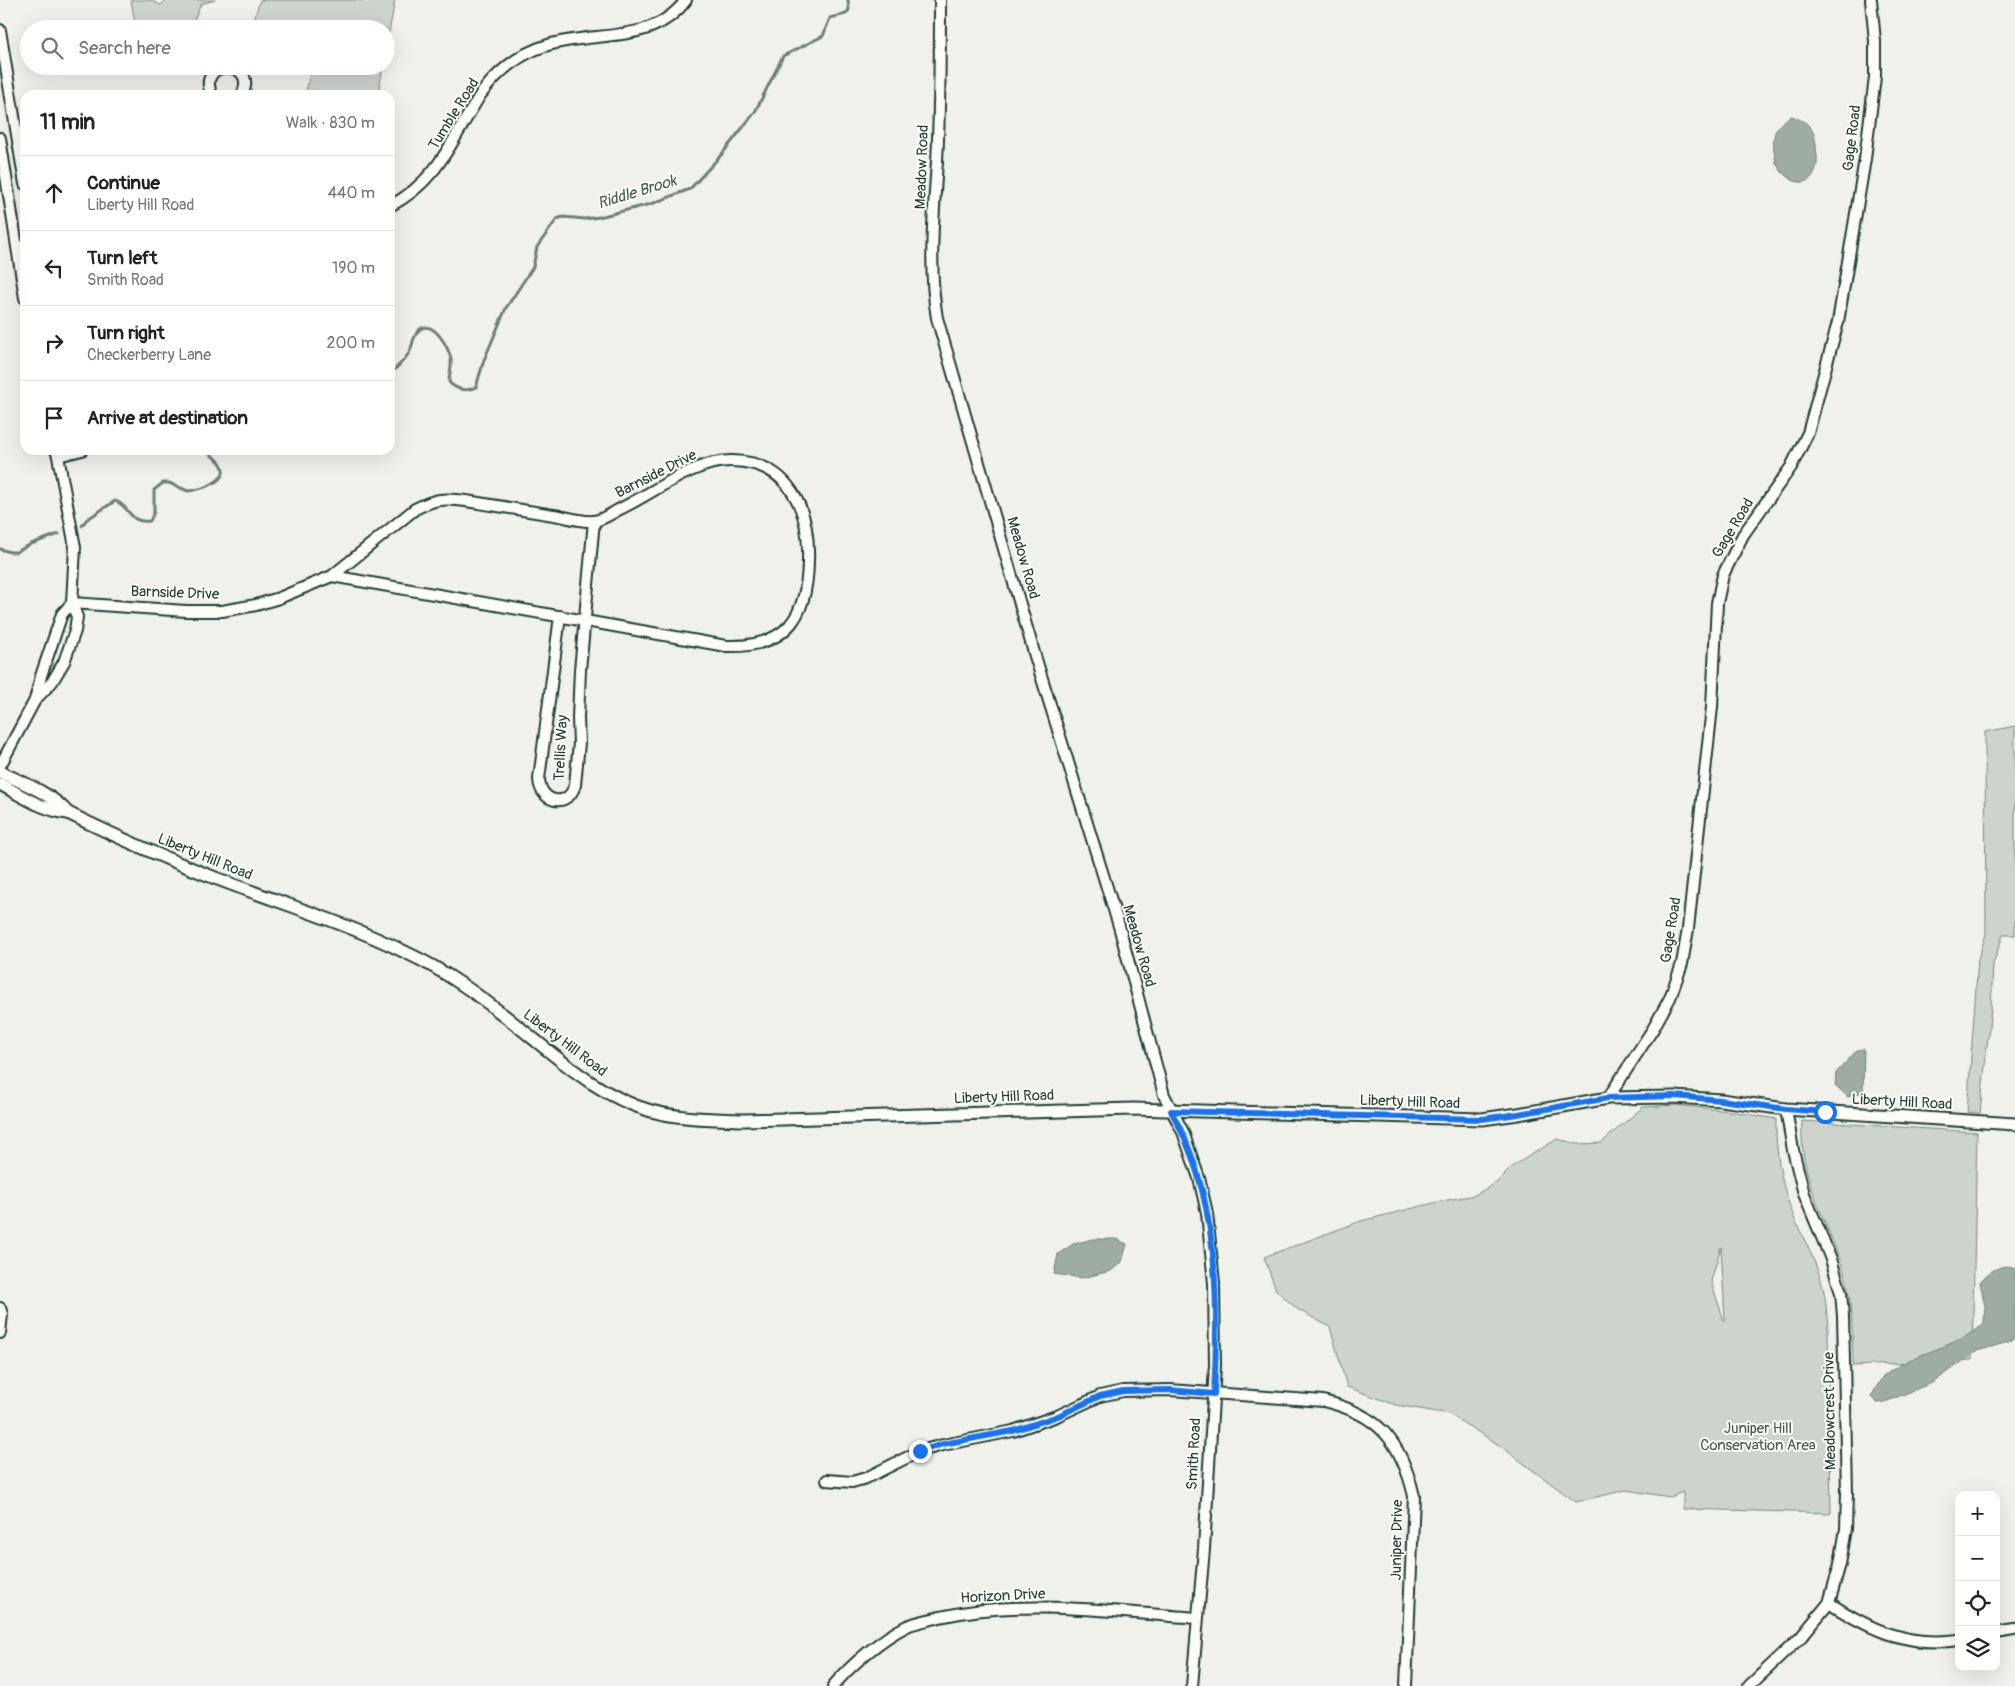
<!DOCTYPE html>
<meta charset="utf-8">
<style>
:root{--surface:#fff;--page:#f2f2f2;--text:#222;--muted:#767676;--line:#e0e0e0}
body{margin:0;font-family:Pangolin,sans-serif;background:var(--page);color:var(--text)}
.controls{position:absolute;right:15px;bottom:15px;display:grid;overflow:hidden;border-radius:10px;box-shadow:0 5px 20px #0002}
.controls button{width:45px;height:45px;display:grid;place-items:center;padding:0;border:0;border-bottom:1px solid var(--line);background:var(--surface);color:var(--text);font:25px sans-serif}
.stop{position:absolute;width:15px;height:15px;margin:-11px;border:4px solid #1a73e8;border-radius:50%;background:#fff}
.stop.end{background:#1a73e8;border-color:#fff;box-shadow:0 1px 5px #0008}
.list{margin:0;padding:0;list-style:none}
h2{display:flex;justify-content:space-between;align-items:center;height:65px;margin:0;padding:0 20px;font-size:21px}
h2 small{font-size:16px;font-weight:400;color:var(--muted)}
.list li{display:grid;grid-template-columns:32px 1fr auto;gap:15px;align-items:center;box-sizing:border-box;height:75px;padding:0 20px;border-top:1px solid var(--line)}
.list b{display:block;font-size:19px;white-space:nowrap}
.list p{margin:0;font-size:16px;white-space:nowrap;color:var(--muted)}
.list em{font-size:16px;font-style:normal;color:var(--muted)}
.icon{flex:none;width:28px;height:28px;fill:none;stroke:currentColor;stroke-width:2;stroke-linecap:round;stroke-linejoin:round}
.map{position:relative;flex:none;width:2015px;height:1686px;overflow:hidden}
.search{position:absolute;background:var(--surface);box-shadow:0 5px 20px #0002;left:20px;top:20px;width:375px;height:55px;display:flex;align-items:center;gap:12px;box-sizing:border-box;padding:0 18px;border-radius:28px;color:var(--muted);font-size:19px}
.panel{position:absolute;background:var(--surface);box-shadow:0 5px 20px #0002;left:20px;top:90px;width:375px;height:365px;border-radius:15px}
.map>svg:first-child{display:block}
.green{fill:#cdd3cd;stroke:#768880;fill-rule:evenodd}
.water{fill:#9faca4;stroke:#6c8077}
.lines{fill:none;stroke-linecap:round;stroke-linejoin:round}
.stream{stroke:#6c8077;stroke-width:3}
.minor-casing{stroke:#1f3d34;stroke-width:14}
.tertiary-casing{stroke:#1f3d34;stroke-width:15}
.minor{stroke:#fdfcf7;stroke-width:10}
.tertiary{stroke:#fdfcf7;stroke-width:11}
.route{stroke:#1a73e8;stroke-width:6}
.labels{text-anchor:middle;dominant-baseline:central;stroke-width:4;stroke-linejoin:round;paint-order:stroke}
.street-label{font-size:15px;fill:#1f3d34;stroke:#fdfcf7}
.park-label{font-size:15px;fill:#425b53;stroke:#fdfcf7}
.water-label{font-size:16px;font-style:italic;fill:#455e56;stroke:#fdfcf7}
</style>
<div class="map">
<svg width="2015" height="1686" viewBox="0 0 2015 1686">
<rect width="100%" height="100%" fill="#f0f1eb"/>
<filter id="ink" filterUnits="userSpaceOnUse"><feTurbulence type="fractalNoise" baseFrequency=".02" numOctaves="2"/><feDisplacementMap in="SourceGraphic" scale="10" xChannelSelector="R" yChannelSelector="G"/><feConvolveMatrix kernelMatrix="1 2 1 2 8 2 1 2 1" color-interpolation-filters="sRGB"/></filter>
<g filter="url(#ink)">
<g class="green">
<path d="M 131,0 L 150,0 L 161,5 L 166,0 L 215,0 L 201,4 L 190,29 L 136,29 Z"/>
<path d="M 260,0 L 395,0 L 386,49 L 386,29 L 251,29 Z"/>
<path d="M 312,66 L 383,66 L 378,95 L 305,95 Z"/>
<path d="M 2015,726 L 2015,935 L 2003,935 L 1993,964 L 1991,1009 L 1980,1113 L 1967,1112 L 1978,959 L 1986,934 L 1985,732 Z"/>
<path d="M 1676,1105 L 1730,1111 L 1776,1119 C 1775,1153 1782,1189 1795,1220 C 1805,1242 1817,1263 1823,1287 C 1826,1300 1827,1315 1828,1329 L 1831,1513 L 1683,1509 L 1683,1492 L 1670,1497 L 1626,1490 L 1576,1502 L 1496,1443 L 1449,1414 L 1396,1405 L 1347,1387 L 1330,1327 L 1297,1309 L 1276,1290 L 1264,1257 L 1361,1221 L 1442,1201 L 1475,1195 L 1496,1183 L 1513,1166 L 1557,1139 L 1578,1144 L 1601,1143 L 1643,1107 ZM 1721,1247 L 1725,1320 L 1724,1321 L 1711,1281 Z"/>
<path d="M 1802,1121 L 1977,1132 L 1972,1360 L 1853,1366 C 1852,1330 1853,1294 1840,1260 C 1822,1211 1799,1175 1802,1121 Z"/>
</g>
<g class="water">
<path d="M 1791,116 C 1808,122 1814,127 1816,145 C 1816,151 1818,158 1817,164 C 1812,192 1788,184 1777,165 C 1775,161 1775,155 1774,150 C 1772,132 1776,126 1791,116 Z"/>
<path d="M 1864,1049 L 1863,1092 L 1848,1097 L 1835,1085 L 1836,1073 L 1857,1050 Z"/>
<path d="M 1093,1239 L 1116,1239 L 1127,1244 L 1122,1262 L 1111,1271 L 1082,1278 L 1054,1274 L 1058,1254 L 1073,1244 Z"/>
<path d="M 2007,1266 L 2015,1269 L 2015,1336 L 2012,1341 L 1977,1351 L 1934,1382 L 1885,1402 L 1877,1403 L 1871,1397 C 1875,1391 1878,1382 1883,1377 C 1912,1351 1955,1350 1984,1323 L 1985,1307 L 1980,1282 C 1987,1273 1996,1267 2007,1266 Z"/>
</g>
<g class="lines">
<g class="stream">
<path d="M 390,375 C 396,367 406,360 410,351 C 413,344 413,336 419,330 C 433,318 449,348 451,359 C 452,367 449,375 449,382 C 456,390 467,392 476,387 L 484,360 L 506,308 L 533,267 L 537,247 L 557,219 L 563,217 L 585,219 L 599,217 L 651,204 L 690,189 L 722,154 L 755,112 L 783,56 L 823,36 L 830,18 L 846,14 L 849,10 L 848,0"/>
<path d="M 82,526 L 86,520 L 115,501 C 131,506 128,524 150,521 L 154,512 L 154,490 L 163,483 L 169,483 L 188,491 C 199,490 232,481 221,464 C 218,458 210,456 206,450"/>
<path d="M 0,549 L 10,552 L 16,552 L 31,544 L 59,534"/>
</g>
<defs>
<g id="minor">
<path d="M 940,0 C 940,54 940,107 937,161 C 934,212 928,267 937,318 L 1035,656 L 1119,926 L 1164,1095 L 1183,1132 L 1199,1178 L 1207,1213 L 1214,1283 L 1215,1366 L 1204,1549 L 1192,1686"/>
<path d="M 0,30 L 25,184"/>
<path d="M 212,95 C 194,59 260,58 242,95"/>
<path d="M 0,138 L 25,298"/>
<path d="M 390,206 C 439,181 453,137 481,94 C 498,71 520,53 548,45 C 596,30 652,46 686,0"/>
<path d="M 58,456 L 82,450"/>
<path d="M 72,603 L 186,611 L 222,611 L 256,605 L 279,598 L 332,576 L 415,509 C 423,505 431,501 440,500 C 455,498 470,502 485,504 C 510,508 535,512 560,516 C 570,518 583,522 594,521 C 602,520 611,514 618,510 C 652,494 694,460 732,461 C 791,462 810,511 808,562 C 807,618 786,648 726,646 L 332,576"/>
<path d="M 560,616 L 539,779 C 540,803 568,809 575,785 L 579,743 L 578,718 L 580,670 L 594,521"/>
<path d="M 35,700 L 52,682 L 64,662 L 75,631 L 77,617 L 72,603 L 75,547 L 58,456 L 56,450"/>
<path d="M 0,766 L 35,700 L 41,676 L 62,614 L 72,603"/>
<path d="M 1608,1098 L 1653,1029 L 1670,998 L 1682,964 L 1688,929 L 1712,707 L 1717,603 L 1723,575 L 1743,535 L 1791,467 L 1808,433 L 1838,322 L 1865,159 L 1875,77 L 1875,41 L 1871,0"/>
<path d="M 0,1308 L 2,1314 L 0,1333"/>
<path d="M 827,1480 L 852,1482 L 866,1478 L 920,1451 L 943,1445 L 1013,1431 L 1057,1416 L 1100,1396 L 1123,1391 L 1170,1390 L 1323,1401 C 1379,1414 1401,1441 1414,1496 L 1406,1686"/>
<path d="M 1829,1603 C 1871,1630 1907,1647 1959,1640"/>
<path d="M 1996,1633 L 2015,1630"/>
<path d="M 833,1686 C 852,1664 881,1639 907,1626 C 916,1622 929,1620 940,1617 C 1023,1598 1113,1612 1197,1618"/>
<path d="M 1749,1686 L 1801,1637 L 1829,1603 L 1840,1564 L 1846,1529 L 1847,1493 L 1843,1316 L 1841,1293 L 1831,1259 L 1804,1194 L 1793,1150 L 1786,1109"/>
</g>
<g id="tertiary">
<path d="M 0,772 C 23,783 51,793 68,813"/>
<path d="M 0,784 C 21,795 44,811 68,813 C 121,839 175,863 231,884 C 290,906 351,925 407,953 C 446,971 481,997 515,1024 C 557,1057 598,1096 651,1111 C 681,1119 714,1119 745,1120 L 1133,1109 L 1482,1119 L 1518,1114 L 1608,1098 L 1674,1097 L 1721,1100 L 1786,1109 L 2015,1124"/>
</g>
</defs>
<use href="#minor" class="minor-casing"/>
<use href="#tertiary" class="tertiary-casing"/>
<use href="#minor" class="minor"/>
<use href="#tertiary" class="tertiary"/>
</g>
</g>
<g class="lines" filter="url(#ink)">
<path class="route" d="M 920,1451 L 943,1444 L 1013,1431 L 1058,1416 L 1100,1396 L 1123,1391 L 1170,1390 L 1214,1394 C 1219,1300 1219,1195 1171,1111 L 1482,1119 L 1518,1114 L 1608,1098 L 1674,1096 L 1721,1100 L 1786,1109 L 1825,1112"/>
</g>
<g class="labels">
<g class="street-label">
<text transform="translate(454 114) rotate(-58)">Tumble Road</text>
<text transform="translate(1852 138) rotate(-83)">Gage Road</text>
<text transform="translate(922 167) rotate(-88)">Meadow Road</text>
<text transform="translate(656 474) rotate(-27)">Barnside Drive</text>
<text transform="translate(1733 528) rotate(-59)">Gage Road</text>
<text transform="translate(1023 558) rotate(74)">Meadow Road</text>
<text transform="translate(175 593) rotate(2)">Barnside Drive</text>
<text transform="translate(561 748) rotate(-87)">Trellis Way</text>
<text transform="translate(205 857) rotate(22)">Liberty Hill Road</text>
<text transform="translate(1671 930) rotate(-81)">Gage Road</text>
<text transform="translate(1139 946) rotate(74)">Meadow Road</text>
<text transform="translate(565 1043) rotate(37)">Liberty Hill Road</text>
<text transform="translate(1004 1097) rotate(-2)">Liberty Hill Road</text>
<text transform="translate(1410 1102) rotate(2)">Liberty Hill Road</text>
<text transform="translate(1902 1102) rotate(3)">Liberty Hill Road</text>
<text transform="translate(1830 1411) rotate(-91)">Meadowcrest Drive</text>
<text transform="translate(1194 1454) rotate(-87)">Smith Road</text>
<text transform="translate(1397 1540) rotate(-89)">Juniper Drive</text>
<text transform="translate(1003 1596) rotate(-3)">Horizon Drive</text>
</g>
<g class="park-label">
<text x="1758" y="1428">Juniper Hill<tspan x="1758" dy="17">Conservation Area</tspan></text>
</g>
<g class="water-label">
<text transform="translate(637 192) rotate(-17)">Riddle Brook</text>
</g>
</g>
</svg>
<div class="controls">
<button>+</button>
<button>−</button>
<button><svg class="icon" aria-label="locate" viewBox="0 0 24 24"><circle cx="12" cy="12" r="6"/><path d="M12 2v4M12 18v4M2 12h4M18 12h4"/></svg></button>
<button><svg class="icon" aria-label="layers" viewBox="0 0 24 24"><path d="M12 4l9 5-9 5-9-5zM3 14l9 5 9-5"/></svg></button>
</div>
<div class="stop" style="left:1825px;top:1112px"></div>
<div class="stop end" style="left:920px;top:1451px"></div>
<div class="search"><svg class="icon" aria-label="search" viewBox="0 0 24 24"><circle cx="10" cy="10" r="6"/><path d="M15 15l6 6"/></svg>Search here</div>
<section class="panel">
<h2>11 min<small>Walk · 830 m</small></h2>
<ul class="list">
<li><svg class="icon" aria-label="ahead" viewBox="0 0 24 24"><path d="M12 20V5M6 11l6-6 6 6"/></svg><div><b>Continue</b><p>Liberty Hill Road</p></div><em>440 m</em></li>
<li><svg class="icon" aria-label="left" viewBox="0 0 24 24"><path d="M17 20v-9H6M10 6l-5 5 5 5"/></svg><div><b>Turn left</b><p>Smith Road</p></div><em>190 m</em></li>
<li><svg class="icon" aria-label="right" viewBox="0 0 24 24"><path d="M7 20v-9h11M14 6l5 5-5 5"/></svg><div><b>Turn right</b><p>Checkerberry Lane</p></div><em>200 m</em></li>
<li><svg class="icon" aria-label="arrive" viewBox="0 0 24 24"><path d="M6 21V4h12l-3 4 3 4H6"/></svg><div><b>Arrive at destination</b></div></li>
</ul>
</section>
</div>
